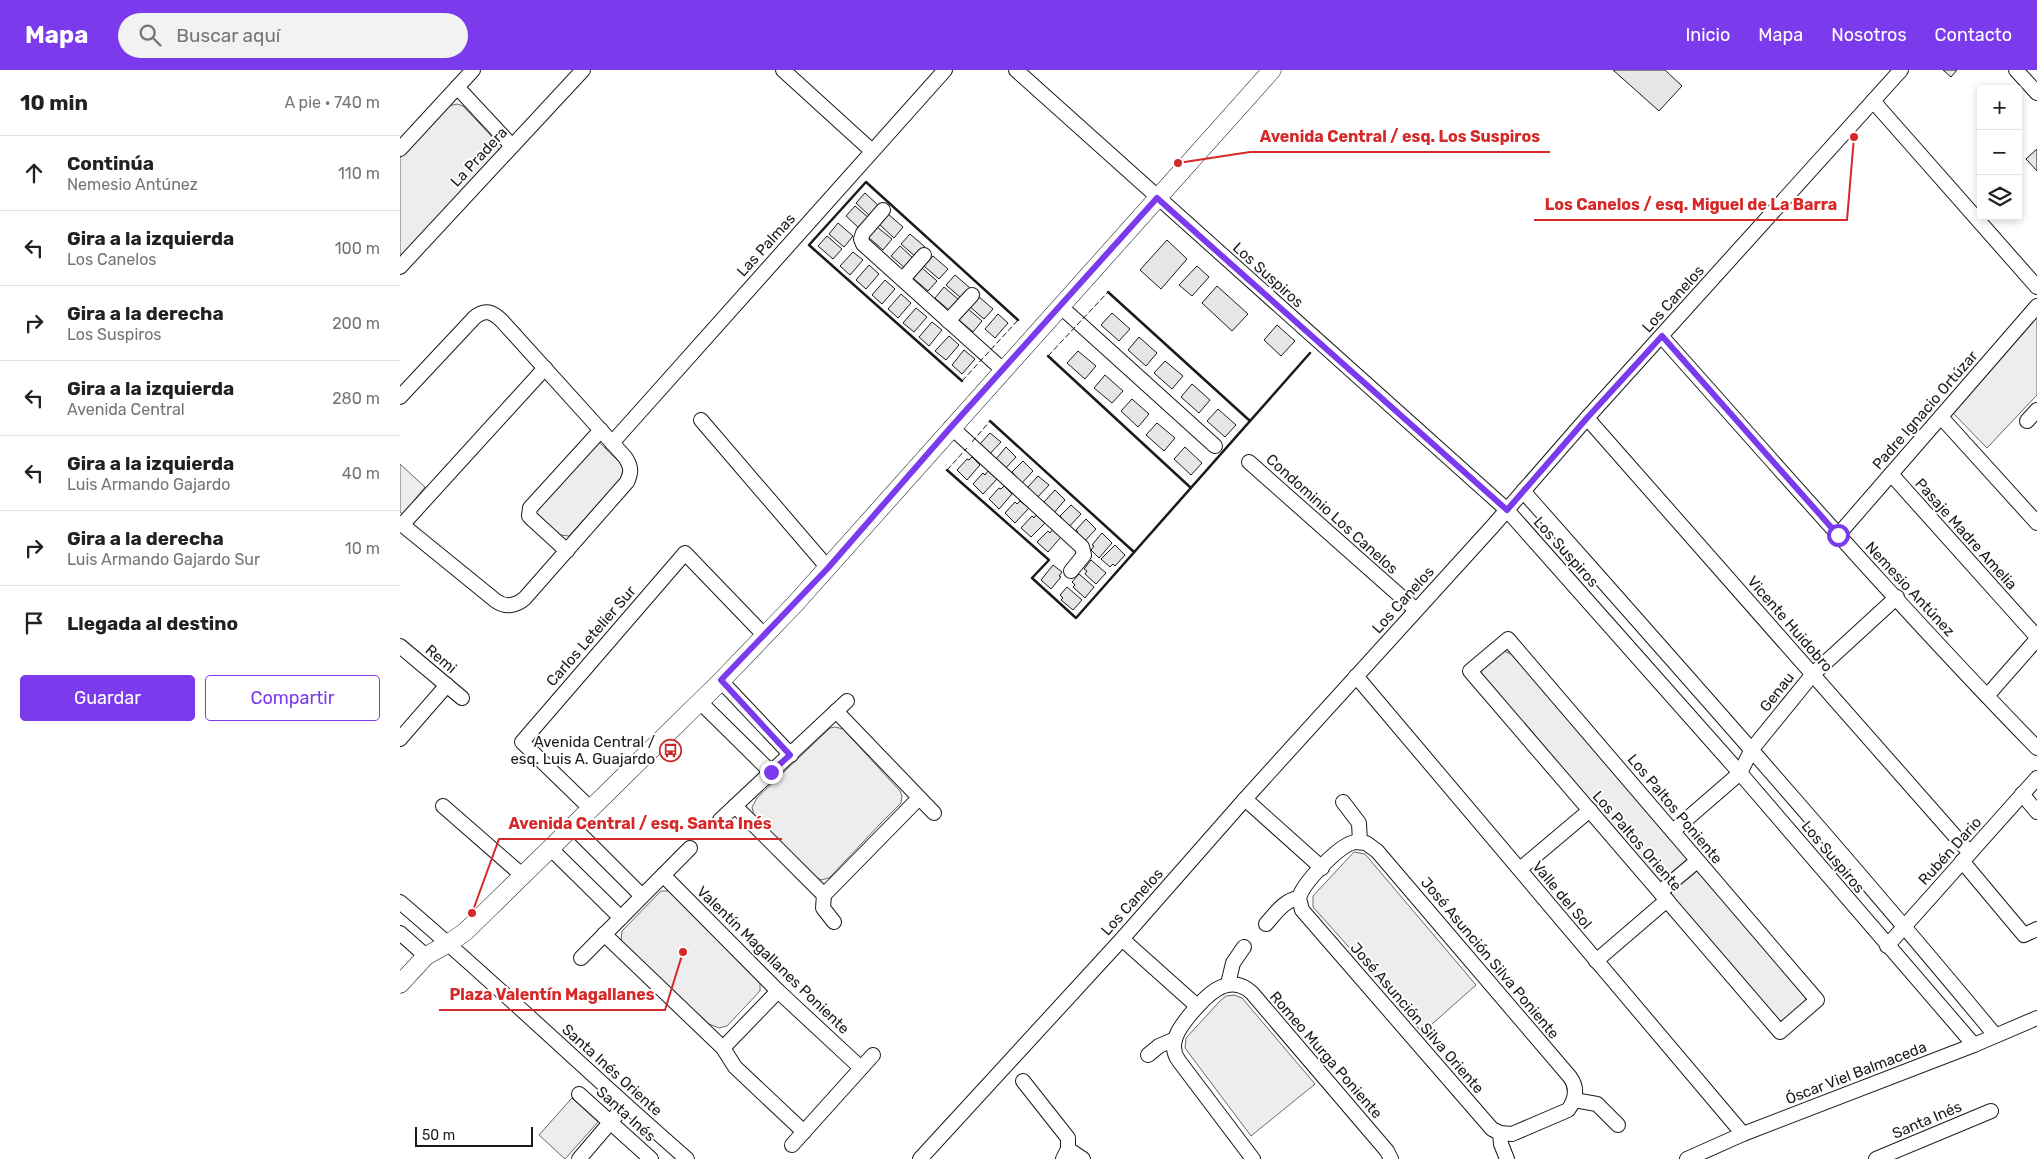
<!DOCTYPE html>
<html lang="es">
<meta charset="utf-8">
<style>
:root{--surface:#fff;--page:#f2f2f2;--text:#202124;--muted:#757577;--line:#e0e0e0;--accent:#7c3aed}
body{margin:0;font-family:Rubik,sans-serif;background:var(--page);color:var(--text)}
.controls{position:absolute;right:15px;top:15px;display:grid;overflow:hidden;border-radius:5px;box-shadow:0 2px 8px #0003}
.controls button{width:45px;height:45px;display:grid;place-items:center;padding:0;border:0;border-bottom:1px solid var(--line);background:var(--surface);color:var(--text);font:25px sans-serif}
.scale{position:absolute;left:15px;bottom:12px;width:118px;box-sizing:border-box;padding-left:5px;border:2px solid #1a1a1a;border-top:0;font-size:14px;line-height:18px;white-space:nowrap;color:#1a1a1a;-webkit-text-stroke:4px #fff;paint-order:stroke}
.stop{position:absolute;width:15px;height:15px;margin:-11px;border:4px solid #7c3aed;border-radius:50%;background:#fff}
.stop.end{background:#7c3aed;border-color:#fff;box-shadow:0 1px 5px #0008}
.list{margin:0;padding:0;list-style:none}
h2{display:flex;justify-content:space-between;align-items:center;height:65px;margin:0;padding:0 20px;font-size:21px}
h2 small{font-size:16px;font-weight:400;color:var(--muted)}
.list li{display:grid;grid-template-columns:32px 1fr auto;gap:15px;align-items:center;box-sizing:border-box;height:75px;padding:0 20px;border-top:1px solid var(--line)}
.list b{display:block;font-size:19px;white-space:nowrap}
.list p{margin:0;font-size:16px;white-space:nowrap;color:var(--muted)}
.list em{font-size:16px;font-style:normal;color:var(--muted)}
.actions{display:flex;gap:10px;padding:15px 20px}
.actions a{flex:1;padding:11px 0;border:1px solid var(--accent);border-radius:5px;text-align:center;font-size:18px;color:var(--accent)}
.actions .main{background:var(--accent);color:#fff}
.icon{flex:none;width:28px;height:28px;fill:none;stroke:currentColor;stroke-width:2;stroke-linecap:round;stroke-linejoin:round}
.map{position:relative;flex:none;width:1637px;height:1089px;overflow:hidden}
header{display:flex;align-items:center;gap:30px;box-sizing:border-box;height:70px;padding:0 25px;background:var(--accent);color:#fff}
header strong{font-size:24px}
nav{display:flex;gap:28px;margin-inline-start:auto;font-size:18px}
.search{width:350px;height:45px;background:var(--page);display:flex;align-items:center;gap:12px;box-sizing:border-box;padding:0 18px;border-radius:28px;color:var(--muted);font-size:19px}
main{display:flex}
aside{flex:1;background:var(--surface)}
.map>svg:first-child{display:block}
.built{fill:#ededed;stroke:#6a6a6a}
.building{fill:#e6e6e6;stroke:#1a1a1a}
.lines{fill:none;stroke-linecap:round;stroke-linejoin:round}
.minor-casing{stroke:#1a1a1a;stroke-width:16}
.tertiary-casing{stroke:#1a1a1a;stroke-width:19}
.minor{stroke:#fff;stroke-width:14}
.tertiary{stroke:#fff;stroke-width:18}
.fence{stroke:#1a1a1a;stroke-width:1;stroke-dasharray:6 2.5;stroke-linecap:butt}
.wall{stroke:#1a1a1a;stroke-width:2.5}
.route{stroke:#7c3aed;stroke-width:6}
.labels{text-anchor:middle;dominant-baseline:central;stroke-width:4;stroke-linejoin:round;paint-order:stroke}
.street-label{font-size:15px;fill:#1a1a1a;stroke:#fff}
.poi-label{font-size:15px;fill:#1a1a1a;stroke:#fff;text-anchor:end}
.leader{fill:none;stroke:#d62828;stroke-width:2}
.callout-dot{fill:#d62828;stroke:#fff;stroke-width:2}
.callout-label{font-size:16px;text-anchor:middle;font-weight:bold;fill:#d62828;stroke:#fff;stroke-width:4;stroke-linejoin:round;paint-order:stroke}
</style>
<header>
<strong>Mapa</strong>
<div class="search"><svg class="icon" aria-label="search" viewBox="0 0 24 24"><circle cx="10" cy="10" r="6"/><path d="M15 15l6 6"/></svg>Buscar aquí</div>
<nav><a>Inicio</a><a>Mapa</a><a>Nosotros</a><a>Contacto</a></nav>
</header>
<main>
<aside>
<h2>10 min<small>A pie · 740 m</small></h2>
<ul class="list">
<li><svg class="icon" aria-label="ahead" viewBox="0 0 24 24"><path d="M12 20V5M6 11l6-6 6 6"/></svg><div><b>Continúa</b><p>Nemesio Antúnez</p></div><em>110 m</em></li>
<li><svg class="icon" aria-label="left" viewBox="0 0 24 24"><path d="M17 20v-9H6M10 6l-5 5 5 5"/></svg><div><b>Gira a la izquierda</b><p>Los Canelos</p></div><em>100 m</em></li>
<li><svg class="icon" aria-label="right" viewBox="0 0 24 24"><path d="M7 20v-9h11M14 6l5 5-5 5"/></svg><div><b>Gira a la derecha</b><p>Los Suspiros</p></div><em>200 m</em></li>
<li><svg class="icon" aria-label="left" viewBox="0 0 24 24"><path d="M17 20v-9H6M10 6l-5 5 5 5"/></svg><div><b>Gira a la izquierda</b><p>Avenida Central</p></div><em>280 m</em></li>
<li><svg class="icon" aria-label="left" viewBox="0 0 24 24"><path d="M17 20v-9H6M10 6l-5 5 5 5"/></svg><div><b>Gira a la izquierda</b><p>Luis Armando Gajardo</p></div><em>40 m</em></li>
<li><svg class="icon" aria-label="right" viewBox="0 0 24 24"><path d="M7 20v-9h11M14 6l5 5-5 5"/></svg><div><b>Gira a la derecha</b><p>Luis Armando Gajardo Sur</p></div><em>10 m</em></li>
<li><svg class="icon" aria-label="arrive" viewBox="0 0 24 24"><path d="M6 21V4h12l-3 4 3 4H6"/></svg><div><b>Llegada al destino</b></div></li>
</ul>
<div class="actions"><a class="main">Guardar</a><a>Compartir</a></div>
</aside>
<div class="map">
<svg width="1637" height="1089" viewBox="0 0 1637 1089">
<rect width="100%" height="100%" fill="#fff"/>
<g class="built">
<path d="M 57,34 L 63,36 L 94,69 L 100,83 L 0,188 L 0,88 L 49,36 Z"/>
<path d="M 1637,246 L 1637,325 L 1587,378 L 1552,342 Z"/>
<path d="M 198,371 L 220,393 L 223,398 L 222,404 L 220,409 L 169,466 L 160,465 L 134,442 Z"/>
<path d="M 0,394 L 25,417 L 3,444 L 0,442 Z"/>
<path d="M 1101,580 L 1114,585 L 1406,924 L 1405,934 L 1388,949 L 1380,951 L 1080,605 L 1085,593 Z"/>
<path d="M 435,657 L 443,659 L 500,721 L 502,726 L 501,733 L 481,753 L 429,808 L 421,810 L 414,806 L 354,745 L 352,737 L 357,728 L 409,678 L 430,658 Z"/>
<path d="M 954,782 L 965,784 L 1076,915 L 1022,963 L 989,922 L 913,837 L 913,826 Z"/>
<path d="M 261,821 L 270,821 L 360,911 L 360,921 L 327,956 L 319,958 L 309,954 L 227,878 L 221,870 L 222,861 Z"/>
<path d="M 834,925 L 842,928 L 915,1014 L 851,1066 L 785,978 L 786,968 L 820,931 L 826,926 Z"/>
<path d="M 172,1028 L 198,1052 L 165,1089 L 139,1065 Z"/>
</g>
<g class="building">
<path d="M 1213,0 L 1265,0 L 1282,16 L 1259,41 Z"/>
<path d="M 1543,0 L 1557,0 L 1551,7 Z"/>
<path d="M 1637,79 L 1637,101 L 1626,89 Z"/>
<path d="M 465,123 L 480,137 L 471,147 L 456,133 Z"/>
<path d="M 455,136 L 470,149 L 460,159 L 446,146 Z"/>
<path d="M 488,144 L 503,157 L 494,168 L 479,154 Z"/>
<path d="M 438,153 L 453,166 L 444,177 L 429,164 Z"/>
<path d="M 477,157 L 492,169 L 483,180 L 468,167 Z"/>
<path d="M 510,164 L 525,177 L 516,187 L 501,174 Z"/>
<path d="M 427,166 L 442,179 L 433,189 L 418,176 Z"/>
<path d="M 767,170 L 787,189 L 761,219 L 740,200 Z"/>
<path d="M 500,176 L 514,189 L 506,199 L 491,186 Z"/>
<path d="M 453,182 L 463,190 L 450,205 L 440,196 Z"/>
<path d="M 533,186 L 548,199 L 539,209 L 524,196 Z"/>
<path d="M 469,195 L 479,204 L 466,219 L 456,210 Z"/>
<path d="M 797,196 L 809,207 L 792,226 L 779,215 Z"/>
<path d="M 522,198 L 537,211 L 528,221 L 513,208 Z"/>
<path d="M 555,205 L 570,218 L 561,228 L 546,215 Z"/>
<path d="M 485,210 L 495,219 L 482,234 L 472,225 Z"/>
<path d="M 817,216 L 848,244 L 832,261 L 802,233 Z"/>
<path d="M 544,217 L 559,230 L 550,241 L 535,228 Z"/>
<path d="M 501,224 L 511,233 L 498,248 L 488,239 Z"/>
<path d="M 578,226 L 593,239 L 584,249 L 569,236 Z"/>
<path d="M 516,238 L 527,247 L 514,262 L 503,253 Z"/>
<path d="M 567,238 L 582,251 L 573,262 L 558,249 Z"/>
<path d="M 712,243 L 730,259 L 719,271 L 701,255 Z"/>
<path d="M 598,244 L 608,253 L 595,268 L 585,259 Z"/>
<path d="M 532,252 L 542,260 L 529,276 L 519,267 Z"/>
<path d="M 877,255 L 895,271 L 881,286 L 864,270 Z"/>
<path d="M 549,266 L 559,275 L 546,290 L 535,281 Z"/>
<path d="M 739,267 L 757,283 L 746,296 L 728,280 Z"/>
<path d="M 564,280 L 575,289 L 562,304 L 552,295 Z"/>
<path d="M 678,281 L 696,296 L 685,309 L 667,293 Z"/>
<path d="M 765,291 L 783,306 L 772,319 L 754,303 Z"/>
<path d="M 705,305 L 723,321 L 712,333 L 694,318 Z"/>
<path d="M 792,314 L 810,330 L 799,343 L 781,327 Z"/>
<path d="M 732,329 L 749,344 L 738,357 L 721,341 Z"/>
<path d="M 818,339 L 836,355 L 825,367 L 807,351 Z"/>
<path d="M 757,353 L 775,368 L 764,381 L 746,365 Z"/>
<path d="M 590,363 L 601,372 L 587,387 L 579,379 L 582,376 L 580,374 Z"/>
<path d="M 606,377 L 616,387 L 603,401 L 595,393 L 598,390 L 596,389 Z"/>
<path d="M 785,377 L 802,393 L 791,405 L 774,389 Z"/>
<path d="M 572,387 L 580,395 L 567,410 L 557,400 L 567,389 L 569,390 Z"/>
<path d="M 623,391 L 633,401 L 620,415 L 611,408 L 614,404 L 612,402 Z"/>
<path d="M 588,401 L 597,409 L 583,424 L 573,414 L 583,403 L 585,405 Z"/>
<path d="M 638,406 L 649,415 L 635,430 L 627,422 L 630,419 L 628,417 Z"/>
<path d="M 604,416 L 612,424 L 599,439 L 589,429 L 599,418 L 601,419 Z"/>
<path d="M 655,420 L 665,430 L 652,445 L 643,437 L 646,434 L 644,432 Z"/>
<path d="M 620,431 L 629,438 L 615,453 L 605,443 L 615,432 L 617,434 Z"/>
<path d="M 671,435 L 681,444 L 667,459 L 659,451 L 662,448 L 660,446 Z"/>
<path d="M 636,445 L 645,453 L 631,467 L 621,458 L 632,446 L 634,448 Z"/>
<path d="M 686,449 L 696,459 L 683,473 L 675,465 L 678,462 L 676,460 Z"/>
<path d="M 653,459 L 661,467 L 648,482 L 637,472 L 648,461 L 650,463 Z"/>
<path d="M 702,463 L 712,473 L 699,488 L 691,480 L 694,476 L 692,475 Z"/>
<path d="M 715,475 L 725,485 L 715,496 L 713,494 L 710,497 L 701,489 Z"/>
<path d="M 691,490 L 706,503 L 696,514 L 685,504 L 687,501 L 684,499 Z"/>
<path d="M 653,495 L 662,502 L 659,506 L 661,507 L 651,519 L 641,510 Z"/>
<path d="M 679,504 L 694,517 L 685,528 L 673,517 L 675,515 L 672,512 Z"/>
<path d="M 667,517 L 682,530 L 673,540 L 661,530 L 663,528 L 660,525 Z"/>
</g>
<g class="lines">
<defs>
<g id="minor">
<path d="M 383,0 L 472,81"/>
<path d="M 616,0 L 1107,440 L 1340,703 L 1574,975"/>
<path d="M 1616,0 L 1637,23"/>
<path d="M 57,17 L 112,76"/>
<path d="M 1473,31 L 1637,217"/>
<path d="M 0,79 L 73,0"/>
<path d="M 483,140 L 463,163 L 461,169 L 463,174 L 603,300"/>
<path d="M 0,197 L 183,0"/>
<path d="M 503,209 L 524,185"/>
<path d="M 660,236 L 815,376"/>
<path d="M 548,251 L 572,225"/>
<path d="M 1262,267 C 1385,405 1507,545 1637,678"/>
<path d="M 0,327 L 74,248 C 85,238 93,242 102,251 L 225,387 C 231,396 232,402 227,412 L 125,528 C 116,536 106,538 96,531 L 0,453"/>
<path d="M 1541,347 L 1637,453"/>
<path d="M 1187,348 L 1569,782"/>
<path d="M 301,350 L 428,498"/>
<path d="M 1627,351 L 1637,340"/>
<path d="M 551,357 L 682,477 L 684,485 L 671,501"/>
<path d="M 212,373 L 545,0"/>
<path d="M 849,392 L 1016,540"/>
<path d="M 1491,404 L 1637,567"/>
<path d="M 1123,421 C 1282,601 1442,780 1595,965"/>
<path d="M 2,455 L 145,298"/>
<path d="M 1438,465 L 1637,236"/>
<path d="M 167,481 L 132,449 L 129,446 L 130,438 L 201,360"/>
<path d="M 1108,569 L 1417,930 L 1380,962 L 1070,601 Z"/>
<path d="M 0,576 L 62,628"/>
<path d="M 956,606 L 1343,1064"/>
<path d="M 321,611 L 391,685"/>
<path d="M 1587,626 L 1637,569"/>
<path d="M 299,631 L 371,702"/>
<path d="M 436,641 L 534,743"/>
<path d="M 0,669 L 47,615"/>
<path d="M 1622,724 L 1637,742"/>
<path d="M 845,729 L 922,798"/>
<path d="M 943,732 L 959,753 L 960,772"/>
<path d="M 43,736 L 122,805"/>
<path d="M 335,736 L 424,825"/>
<path d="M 190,738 L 122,672 L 285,483 L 365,566"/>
<path d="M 320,750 L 447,631"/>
<path d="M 172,756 L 242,826"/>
<path d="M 1273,761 L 1340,703 L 1352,679 L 1413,604 L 1497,527"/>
<path d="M 955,772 L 966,773 L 977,781 L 1170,1007 C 1178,1018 1176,1029 1168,1040 L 1112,1064 L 1100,1063 L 1092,1059 L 902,840 L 899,828 C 903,813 939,775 955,772 Z"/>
<path d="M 150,778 L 221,848"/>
<path d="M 1562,791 L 1624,865 L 1637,859"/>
<path d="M 1120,799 L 1190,740"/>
<path d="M 263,805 L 378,921 L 461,998"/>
<path d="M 1260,822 L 1297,791"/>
<path d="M 424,825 L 519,728"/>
<path d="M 424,825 L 423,838 L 434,852"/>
<path d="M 0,832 C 98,915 190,1005 287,1089"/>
<path d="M 866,854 C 876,843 884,830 899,828"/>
<path d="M 0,863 L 26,886"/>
<path d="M 204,864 L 323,978 L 335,997 L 404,1062"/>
<path d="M 722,869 L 797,936"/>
<path d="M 1487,876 L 1637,708"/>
<path d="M 181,888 L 290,778"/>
<path d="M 1196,891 L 1267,830"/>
<path d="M 828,914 L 833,893 L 844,877"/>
<path d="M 323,978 L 378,921"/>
<path d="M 748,985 L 759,976 L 775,969"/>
<path d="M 623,1011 L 668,1068 L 668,1079 L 663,1089"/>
<path d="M 179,1024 L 251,1089"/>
<path d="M 1174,1030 L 1197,1034 L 1218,1055"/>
<path d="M 1100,1063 L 1101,1074 L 1107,1089"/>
<path d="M 392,1075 L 473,985"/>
<path d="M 668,1079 L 683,1089"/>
<path d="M 179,1089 L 225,1035"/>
<path d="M 520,1089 L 722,869 L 845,729 L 1092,457 L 1187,348 L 1501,0"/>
<path d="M 853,1089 L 779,991 C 776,987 774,982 774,977 C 774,965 782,955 789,946 C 804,928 828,900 852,923 L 987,1081 L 991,1089"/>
<path d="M 1287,1089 L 1343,1064 L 1574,975 L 1637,948"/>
<path d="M 1476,1089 L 1591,1041"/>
</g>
<path id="tertiary" d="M 0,914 L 26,886 L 49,873 L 65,862 L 321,611 L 395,534 L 872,0"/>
</defs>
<use href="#minor" class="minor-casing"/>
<use href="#tertiary" class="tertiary-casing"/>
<use href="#minor" class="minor"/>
<use href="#tertiary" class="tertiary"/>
<g class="fence">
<path d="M 648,286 L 708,222"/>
<path d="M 562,311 L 618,250"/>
<path d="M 572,372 L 590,351"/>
<path d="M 547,400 L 567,378"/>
</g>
<g class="wall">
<path d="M 708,222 L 850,351"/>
<path d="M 648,286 L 791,418"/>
<path d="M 562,311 L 409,175 L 466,112 L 618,250"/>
<path d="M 590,351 L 734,482"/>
<path d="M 547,400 L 649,490 L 632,508 L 676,548 L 910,283"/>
</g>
</g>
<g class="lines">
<path class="route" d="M 371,702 L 390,685 L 321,610 L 428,498 L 551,357 L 757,128 L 1107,440 L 1187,348 L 1262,266 L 1438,465"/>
</g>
<defs>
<symbol id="bus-ring" viewBox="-11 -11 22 22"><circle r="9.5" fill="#fff" stroke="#c62828" stroke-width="1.5"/><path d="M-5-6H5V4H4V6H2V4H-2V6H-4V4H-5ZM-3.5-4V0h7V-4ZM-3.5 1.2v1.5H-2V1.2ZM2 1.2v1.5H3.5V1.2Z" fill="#c62828"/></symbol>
</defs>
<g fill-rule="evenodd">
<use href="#bus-ring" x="258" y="668" width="25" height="25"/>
</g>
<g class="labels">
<g class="street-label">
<text transform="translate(79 87) rotate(-47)">La Pradera</text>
<text transform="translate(366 175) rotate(-48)">Las Palmas</text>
<text transform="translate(868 205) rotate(42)">Los Suspiros</text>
<text transform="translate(1273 229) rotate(-48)">Los Canelos</text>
<text transform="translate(1525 340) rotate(-49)">Padre Ignacio Ortúzar</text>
<text transform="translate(932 444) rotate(42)">Condominio Los Canelos</text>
<text transform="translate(1566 464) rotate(48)">Pasaje Madre Amelia</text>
<text transform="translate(1166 482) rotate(48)">Los Suspiros</text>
<text transform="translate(1510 519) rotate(47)">Nemesio Antúnez</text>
<text transform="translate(1003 530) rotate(-48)">Los Canelos</text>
<text transform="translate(1390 554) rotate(49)">Vicente Huidobro</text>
<text transform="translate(191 566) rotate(-49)">Carlos Letelier Sur</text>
<text transform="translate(41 589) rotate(40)">Remi</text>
<text transform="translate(1377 622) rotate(-52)">Genau</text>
<text transform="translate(1275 739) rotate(50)">Los Paltos Poniente</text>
<text transform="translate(1237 771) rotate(49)">Los Paltos Oriente</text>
<text transform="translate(1550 781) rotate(-48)">Rubén Dario</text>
<text transform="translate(1433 787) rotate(50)">Los Suspiros</text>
<text transform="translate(1162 825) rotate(50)">Valle del Sol</text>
<text transform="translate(732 832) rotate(-48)">Los Canelos</text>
<text transform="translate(1090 888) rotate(50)">José Asunción Silva Poniente</text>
<text transform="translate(373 890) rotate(44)">Valentín Magallanes Poniente</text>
<text transform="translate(1017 948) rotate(49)">José Asunción Silva Oriente</text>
<text transform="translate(926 985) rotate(49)">Romeo Murga Poniente</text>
<text transform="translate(212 1000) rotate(42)">Santa Inés Oriente</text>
<text transform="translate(1456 1003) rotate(-21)">Óscar Viel Balmaceda</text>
<text transform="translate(226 1044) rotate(42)">Santa Inés</text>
<text transform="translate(1527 1050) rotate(-23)">Santa Inés</text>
</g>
<g class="poi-label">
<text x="255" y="672">Avenida Central /<tspan x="255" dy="17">esq. Luis A. Guajardo</tspan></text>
</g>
</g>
<path class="leader" d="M778 93L850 82H1150M1454 67L1447 150H1134M72 843L99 769H382M283 882L265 940H39"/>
<g class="callout-dot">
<circle cx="778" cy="93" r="5"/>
<circle cx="1454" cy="67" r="5"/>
<circle cx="72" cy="843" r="5"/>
<circle cx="283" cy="882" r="5"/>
</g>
<g class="callout-label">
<text x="1000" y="72">Avenida Central / esq. Los Suspiros</text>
<text x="1291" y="140">Los Canelos / esq. Miguel de La Barra</text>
<text x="240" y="759">Avenida Central / esq. Santa Inés</text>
<text x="152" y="930">Plaza Valentín Magallanes</text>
</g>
</svg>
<div class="controls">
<button>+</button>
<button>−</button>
<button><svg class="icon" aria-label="layers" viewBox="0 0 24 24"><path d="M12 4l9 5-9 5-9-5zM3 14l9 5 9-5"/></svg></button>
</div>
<div class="scale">50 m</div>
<div class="stop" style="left:1438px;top:465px"></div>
<div class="stop end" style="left:371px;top:702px"></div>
</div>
</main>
